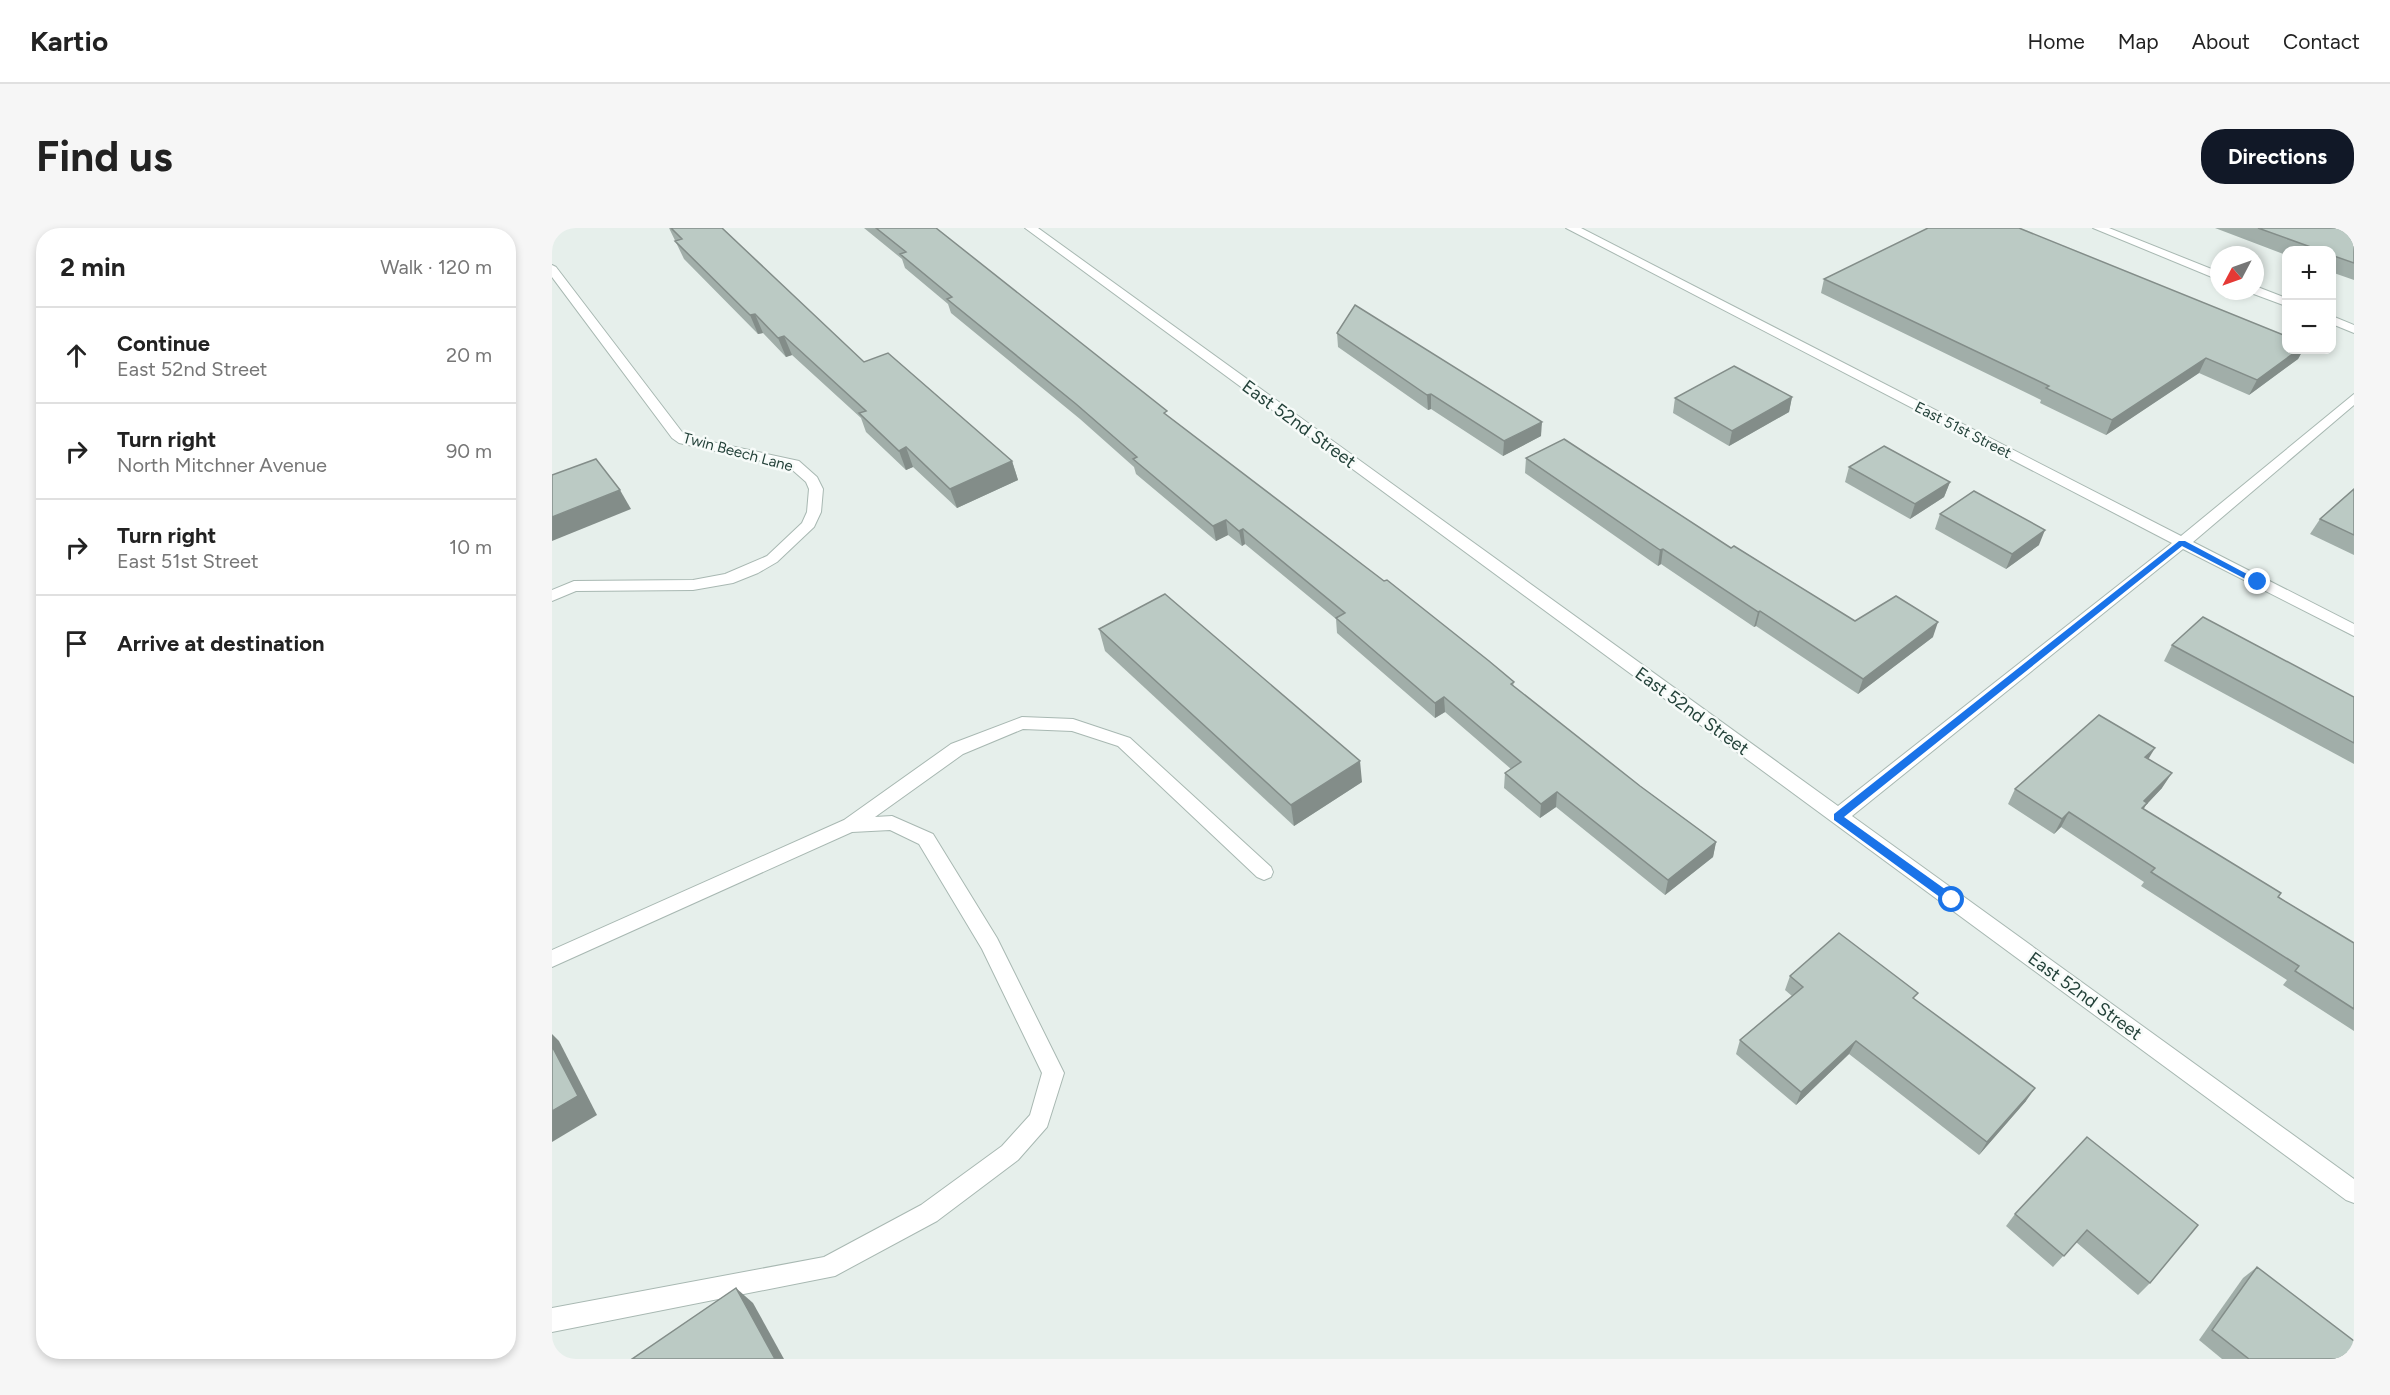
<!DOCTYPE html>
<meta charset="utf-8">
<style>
:root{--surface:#fff;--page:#f6f6f6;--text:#222;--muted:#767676;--line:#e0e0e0;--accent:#111827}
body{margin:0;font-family:Figtree,sans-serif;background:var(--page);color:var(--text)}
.controls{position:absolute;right:18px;top:18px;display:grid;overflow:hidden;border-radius:12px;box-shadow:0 3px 9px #0003}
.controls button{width:54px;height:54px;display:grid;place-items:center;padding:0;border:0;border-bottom:2px solid var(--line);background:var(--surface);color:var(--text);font:30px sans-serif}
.compass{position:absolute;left:1658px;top:18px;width:54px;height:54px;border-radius:50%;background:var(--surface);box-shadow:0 3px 9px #0003;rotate:229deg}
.stop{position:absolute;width:18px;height:18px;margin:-14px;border:4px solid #1a73e8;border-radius:50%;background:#fff}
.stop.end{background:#1a73e8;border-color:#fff;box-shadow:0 2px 6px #0008}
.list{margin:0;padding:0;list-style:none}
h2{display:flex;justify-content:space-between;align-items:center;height:78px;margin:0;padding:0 24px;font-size:26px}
h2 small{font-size:20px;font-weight:400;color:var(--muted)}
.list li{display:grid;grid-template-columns:39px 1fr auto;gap:18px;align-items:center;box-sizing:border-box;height:96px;padding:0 24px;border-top:2px solid var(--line)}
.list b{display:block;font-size:22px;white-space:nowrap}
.list p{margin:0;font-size:20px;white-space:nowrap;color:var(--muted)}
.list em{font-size:20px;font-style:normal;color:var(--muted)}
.icon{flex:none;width:33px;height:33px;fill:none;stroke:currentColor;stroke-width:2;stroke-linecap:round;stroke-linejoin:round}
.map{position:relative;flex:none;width:1802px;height:1131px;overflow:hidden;border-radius:24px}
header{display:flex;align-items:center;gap:36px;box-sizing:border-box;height:84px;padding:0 30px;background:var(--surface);border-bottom:2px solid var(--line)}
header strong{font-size:28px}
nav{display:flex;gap:33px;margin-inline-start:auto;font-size:21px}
.intro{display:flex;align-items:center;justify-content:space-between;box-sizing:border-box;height:144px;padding:0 36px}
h1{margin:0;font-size:42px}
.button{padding:15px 27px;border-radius:24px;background:var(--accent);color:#fff;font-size:21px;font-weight:700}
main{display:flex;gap:36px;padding:0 36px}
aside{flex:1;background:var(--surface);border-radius:24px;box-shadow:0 3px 9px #0003}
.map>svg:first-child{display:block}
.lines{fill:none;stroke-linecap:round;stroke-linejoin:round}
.minor-casing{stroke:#a8b8b2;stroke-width:2}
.minor{fill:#fff;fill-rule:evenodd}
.wall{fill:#a1aea9}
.shaded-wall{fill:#838d89}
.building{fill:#bbcac4;stroke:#838d89;stroke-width:1.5}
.route{fill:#1a73e8}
.labels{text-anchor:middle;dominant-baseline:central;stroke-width:5;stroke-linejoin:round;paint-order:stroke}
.far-street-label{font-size:15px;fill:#24423a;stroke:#f7fbf9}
.street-label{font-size:18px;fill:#24423a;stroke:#f7fbf9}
</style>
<header>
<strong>Kartio</strong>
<nav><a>Home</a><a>Map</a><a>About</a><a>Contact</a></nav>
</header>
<div class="intro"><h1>Find us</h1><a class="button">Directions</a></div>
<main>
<aside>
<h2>2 min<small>Walk · 120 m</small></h2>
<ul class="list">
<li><svg class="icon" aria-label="ahead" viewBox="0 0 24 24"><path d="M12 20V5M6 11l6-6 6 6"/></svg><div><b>Continue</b><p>East 52nd Street</p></div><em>20 m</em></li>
<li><svg class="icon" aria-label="right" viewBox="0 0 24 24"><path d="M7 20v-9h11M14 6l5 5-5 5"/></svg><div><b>Turn right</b><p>North Mitchner Avenue</p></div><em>90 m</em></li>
<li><svg class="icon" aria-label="right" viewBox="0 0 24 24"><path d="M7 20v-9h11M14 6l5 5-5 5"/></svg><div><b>Turn right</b><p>East 51st Street</p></div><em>10 m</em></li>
<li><svg class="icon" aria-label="arrive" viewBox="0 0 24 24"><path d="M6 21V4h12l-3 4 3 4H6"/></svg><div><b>Arrive at destination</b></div></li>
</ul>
</aside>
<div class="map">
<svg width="1802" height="1131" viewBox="0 0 1802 1131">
<rect width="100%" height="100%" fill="#e6efeb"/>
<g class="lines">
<defs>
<g id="minor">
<path d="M 473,0 L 486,0 L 1286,578 L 1620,315 L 1014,0 L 1029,0 L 1629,308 L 1802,166 L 1802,177 L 1641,314 L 1802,396 L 1802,408 L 1631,321 L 1300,588 L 1802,951 L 1802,975 L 1794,972 Z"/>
<path d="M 1541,0 L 1557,0 L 1667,44 L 1667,52 Z"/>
<path d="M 0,37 L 4,39 L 130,204 L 137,209 L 247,233 L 265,249 L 271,261 L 269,284 L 262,299 L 225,334 L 206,345 L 181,355 L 141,362 L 24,363 L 0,373 L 0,362 L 22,353 L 141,352 L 173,346 L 215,328 L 250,295 L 255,284 L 257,261 L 254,254 L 237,239 L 127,215 L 120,210 L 0,49 Z"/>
<path d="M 1703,58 L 1734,70 L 1734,78 L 1699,65 L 1703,63 Z"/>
<path d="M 1780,88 L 1802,97 L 1802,105 L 1780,96 Z"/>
<path d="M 470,489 L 521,491 L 578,510 L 719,639 L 721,644 L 719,649 L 712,652 L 705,649 L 566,518 L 520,503 L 471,501 L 411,526 L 323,589 L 340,588 L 381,606 L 445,710 L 512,845 L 495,899 L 466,932 L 385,993 L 283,1048 L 0,1104 L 0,1080 L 272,1029 L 369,977 L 450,918 L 478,887 L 490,845 L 430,721 L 367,616 L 338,602 L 300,604 L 0,739 L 0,722 L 292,592 L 399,516 Z"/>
</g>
</defs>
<use href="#minor" class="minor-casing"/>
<use href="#minor" class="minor"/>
</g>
<g class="wall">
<path d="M 117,0 L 170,0 L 312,134 L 460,233 L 466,252 L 405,280 L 361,239 L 354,242 L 314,204 L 309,190 L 240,127 L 234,129 L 211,105 L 206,106 L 132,31 Z"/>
<path d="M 312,0 L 384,0 L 616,188 L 962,454 L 961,458 L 1088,558 L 1164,614 L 1161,629 L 1113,667 L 1004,579 L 988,590 L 952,560 L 953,545 L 959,541 L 893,484 L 883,490 L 785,405 L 784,391 L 693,316 L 690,318 L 676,307 L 664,313 L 584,246 L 582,239 L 528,191 L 399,85 L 396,76 L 353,40 L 350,31 Z"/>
<path d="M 1663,0 L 1802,0 L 1802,52 L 1779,44 L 1779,22 L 1734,22 L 1734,27 Z"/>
<path d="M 1272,51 L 1734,122 L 1751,122 L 1746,131 L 1697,167 L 1647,145 L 1554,207 L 1488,175 L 1489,172 L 1269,65 Z"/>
<path d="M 785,105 L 989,208 L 951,228 L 879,181 L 876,182 L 786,119 Z"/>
<path d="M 1240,169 L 1237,184 L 1177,218 L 1121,185 L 1123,170 Z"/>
<path d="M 974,230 L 1179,320 L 1303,393 L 1381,409 L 1306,466 L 1204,398 L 1202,399 L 1109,336 L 1106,338 L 973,245 Z"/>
<path d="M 1297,239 L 1398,254 L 1392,269 L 1358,291 L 1293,254 Z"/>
<path d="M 1802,261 L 1802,327 L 1758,306 L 1768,291 Z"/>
<path d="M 1388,286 L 1487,317 L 1454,341 L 1383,301 Z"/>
<path d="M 547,401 L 810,554 L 742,598 L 553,423 Z"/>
<path d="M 1620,417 L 1802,469 L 1802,536 L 1612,433 Z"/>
<path d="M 1596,531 L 1610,560 L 1594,577 L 1591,581 L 1726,669 L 1802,715 L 1802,803 L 1731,757 L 1735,752 L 1589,658 L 1592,654 L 1509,599 L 1502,606 L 1456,576 L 1463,561 Z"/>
<path d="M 1238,748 L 1363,772 L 1474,873 L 1427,927 L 1297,826 L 1244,877 L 1184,826 L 1188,812 L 1240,768 L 1233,762 Z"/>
<path d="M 1535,909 L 1598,1055 L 1586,1067 L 1524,1014 L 1501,1039 L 1454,998 L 1463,986 Z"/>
<path d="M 1705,1039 L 1802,1131 L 1670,1131 L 1647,1112 L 1691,1050 Z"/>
</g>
<g class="shaded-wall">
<path d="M 203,86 L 211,105 L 206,106 L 198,87 Z"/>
<path d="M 232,108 L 240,127 L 234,129 L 226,110 Z"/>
<path d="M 1746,122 L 1751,122 L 1746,131 L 1697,167 L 1705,152 Z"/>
<path d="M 1654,130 L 1647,145 L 1554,207 L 1560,192 Z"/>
<path d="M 879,166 L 879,181 L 876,182 L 875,167 Z"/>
<path d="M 1240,169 L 1237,184 L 1177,218 L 1180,203 Z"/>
<path d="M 990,194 L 989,208 L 951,228 L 952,213 Z"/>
<path d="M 354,219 L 361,239 L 354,242 L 347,223 Z"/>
<path d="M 460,233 L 466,252 L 405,280 L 398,261 Z"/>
<path d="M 1398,254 L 1392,269 L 1358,291 L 1363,276 Z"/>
<path d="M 68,262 L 79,281 L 0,313 L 0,289 Z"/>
<path d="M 674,292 L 676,307 L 664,313 L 661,298 Z"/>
<path d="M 691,301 L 693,316 L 690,318 L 687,303 Z"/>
<path d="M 1493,302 L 1487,317 L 1454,341 L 1460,326 Z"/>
<path d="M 1111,321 L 1109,336 L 1106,338 L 1108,322 Z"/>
<path d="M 1208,383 L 1204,398 L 1202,399 L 1206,384 Z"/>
<path d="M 1386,394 L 1381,409 L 1306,466 L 1311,451 Z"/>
<path d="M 892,469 L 893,484 L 883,490 L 883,475 Z"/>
<path d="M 1603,520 L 1594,535 L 1593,529 Z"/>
<path d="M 808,533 L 810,554 L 742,598 L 739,577 Z"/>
<path d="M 1620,545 L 1610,560 L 1594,577 L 1586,590 L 1592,573 Z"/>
<path d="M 1005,564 L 1004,579 L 988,590 L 989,576 Z"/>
<path d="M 1517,584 L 1509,599 L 1502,606 L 1510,591 Z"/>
<path d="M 1164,614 L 1161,629 L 1113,667 L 1116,652 Z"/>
<path d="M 0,806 L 7,813 L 45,887 L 0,914 Z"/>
<path d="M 1304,813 L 1297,826 L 1244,877 L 1249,864 Z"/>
<path d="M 1483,860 L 1474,873 L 1427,927 L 1435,914 Z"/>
<path d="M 184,1060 L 201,1075 L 232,1131 L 223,1131 Z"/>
</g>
<g class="building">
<path d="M 119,0 L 170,0 L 312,134 L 336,125 L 460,233 L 398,261 L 354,219 L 347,223 L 307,185 L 314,183 L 232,108 L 226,110 L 203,86 L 198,87 L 123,13 L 130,11 Z"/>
<path d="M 324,0 L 384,0 L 615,183 L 612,185 L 832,353 L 835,352 L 937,433 L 962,454 L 959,456 L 1088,558 L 1164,614 L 1116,652 L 1005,564 L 989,576 L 953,545 L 969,534 L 892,469 L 883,475 L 784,390 L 793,385 L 691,301 L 687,303 L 674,292 L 661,298 L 581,231 L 585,229 L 524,176 L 395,71 L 400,69 L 348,26 L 354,24 Z"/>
<path d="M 1376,0 L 1467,0 L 1734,108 L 1734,122 L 1746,122 L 1705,152 L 1654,130 L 1560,192 L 1494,160 L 1497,158 L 1272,51 Z"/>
<path d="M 1706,0 L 1802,0 L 1802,35 L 1779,27 L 1779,22 L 1767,22 Z"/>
<path d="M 803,77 L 990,194 L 952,213 L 879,166 L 875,167 L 785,105 Z"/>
<path d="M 1182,138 L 1240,169 L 1180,203 L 1123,170 Z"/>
<path d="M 1012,211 L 1179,320 L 1182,318 L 1303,393 L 1344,368 L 1386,394 L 1311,451 L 1208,383 L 1206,384 L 1111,321 L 1108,322 L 974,230 Z"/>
<path d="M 1332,218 L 1398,254 L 1363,276 L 1297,239 Z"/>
<path d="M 44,231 L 68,262 L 0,289 L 0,247 Z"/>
<path d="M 1802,261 L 1802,307 L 1768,291 Z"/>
<path d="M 1422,263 L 1493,302 L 1460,326 L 1388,286 Z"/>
<path d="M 613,366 L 808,533 L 739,577 L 547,401 Z"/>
<path d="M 1651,389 L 1802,469 L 1802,515 L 1620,417 Z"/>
<path d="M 1547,487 L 1603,520 L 1593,529 L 1620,545 L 1592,573 L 1595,575 L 1590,580 L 1729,665 L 1726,669 L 1802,715 L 1802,781 L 1743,743 L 1747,738 L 1599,644 L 1603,640 L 1517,584 L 1510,591 L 1463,561 Z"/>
<path d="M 1287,705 L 1366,765 L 1361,770 L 1483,860 L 1435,914 L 1304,813 L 1249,864 L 1188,812 L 1251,759 L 1238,748 Z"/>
<path d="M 0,818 L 26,868 L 0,883 Z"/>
<path d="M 1535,909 L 1646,997 L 1598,1055 L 1535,1002 L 1512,1028 L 1463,986 Z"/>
<path d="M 1705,1039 L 1802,1113 L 1802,1131 L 1697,1131 L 1660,1102 Z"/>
<path d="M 184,1060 L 223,1131 L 80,1131 Z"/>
</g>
<path class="route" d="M 1627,313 L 1633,313 L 1710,354 L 1703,356 L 1630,318 L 1292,589 L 1404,669 L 1404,675 L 1396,675 L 1282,592 L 1282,586 Z"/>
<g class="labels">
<g class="far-street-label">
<text transform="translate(1411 202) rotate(27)">East 51st Street</text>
<text transform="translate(186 224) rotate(15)">Twin Beech Lane</text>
</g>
<g class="street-label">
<text transform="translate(747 196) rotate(36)">East 52nd Street</text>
<text transform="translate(1140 483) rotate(36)">East 52nd Street</text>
<text transform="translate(1533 768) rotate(36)">East 52nd Street</text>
</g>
</g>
</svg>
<div class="controls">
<button>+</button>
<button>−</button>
</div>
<svg class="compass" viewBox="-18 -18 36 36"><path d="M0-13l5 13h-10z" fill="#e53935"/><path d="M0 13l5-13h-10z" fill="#767676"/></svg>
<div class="stop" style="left:1400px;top:672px"></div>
<div class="stop end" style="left:1706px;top:354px"></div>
</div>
</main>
